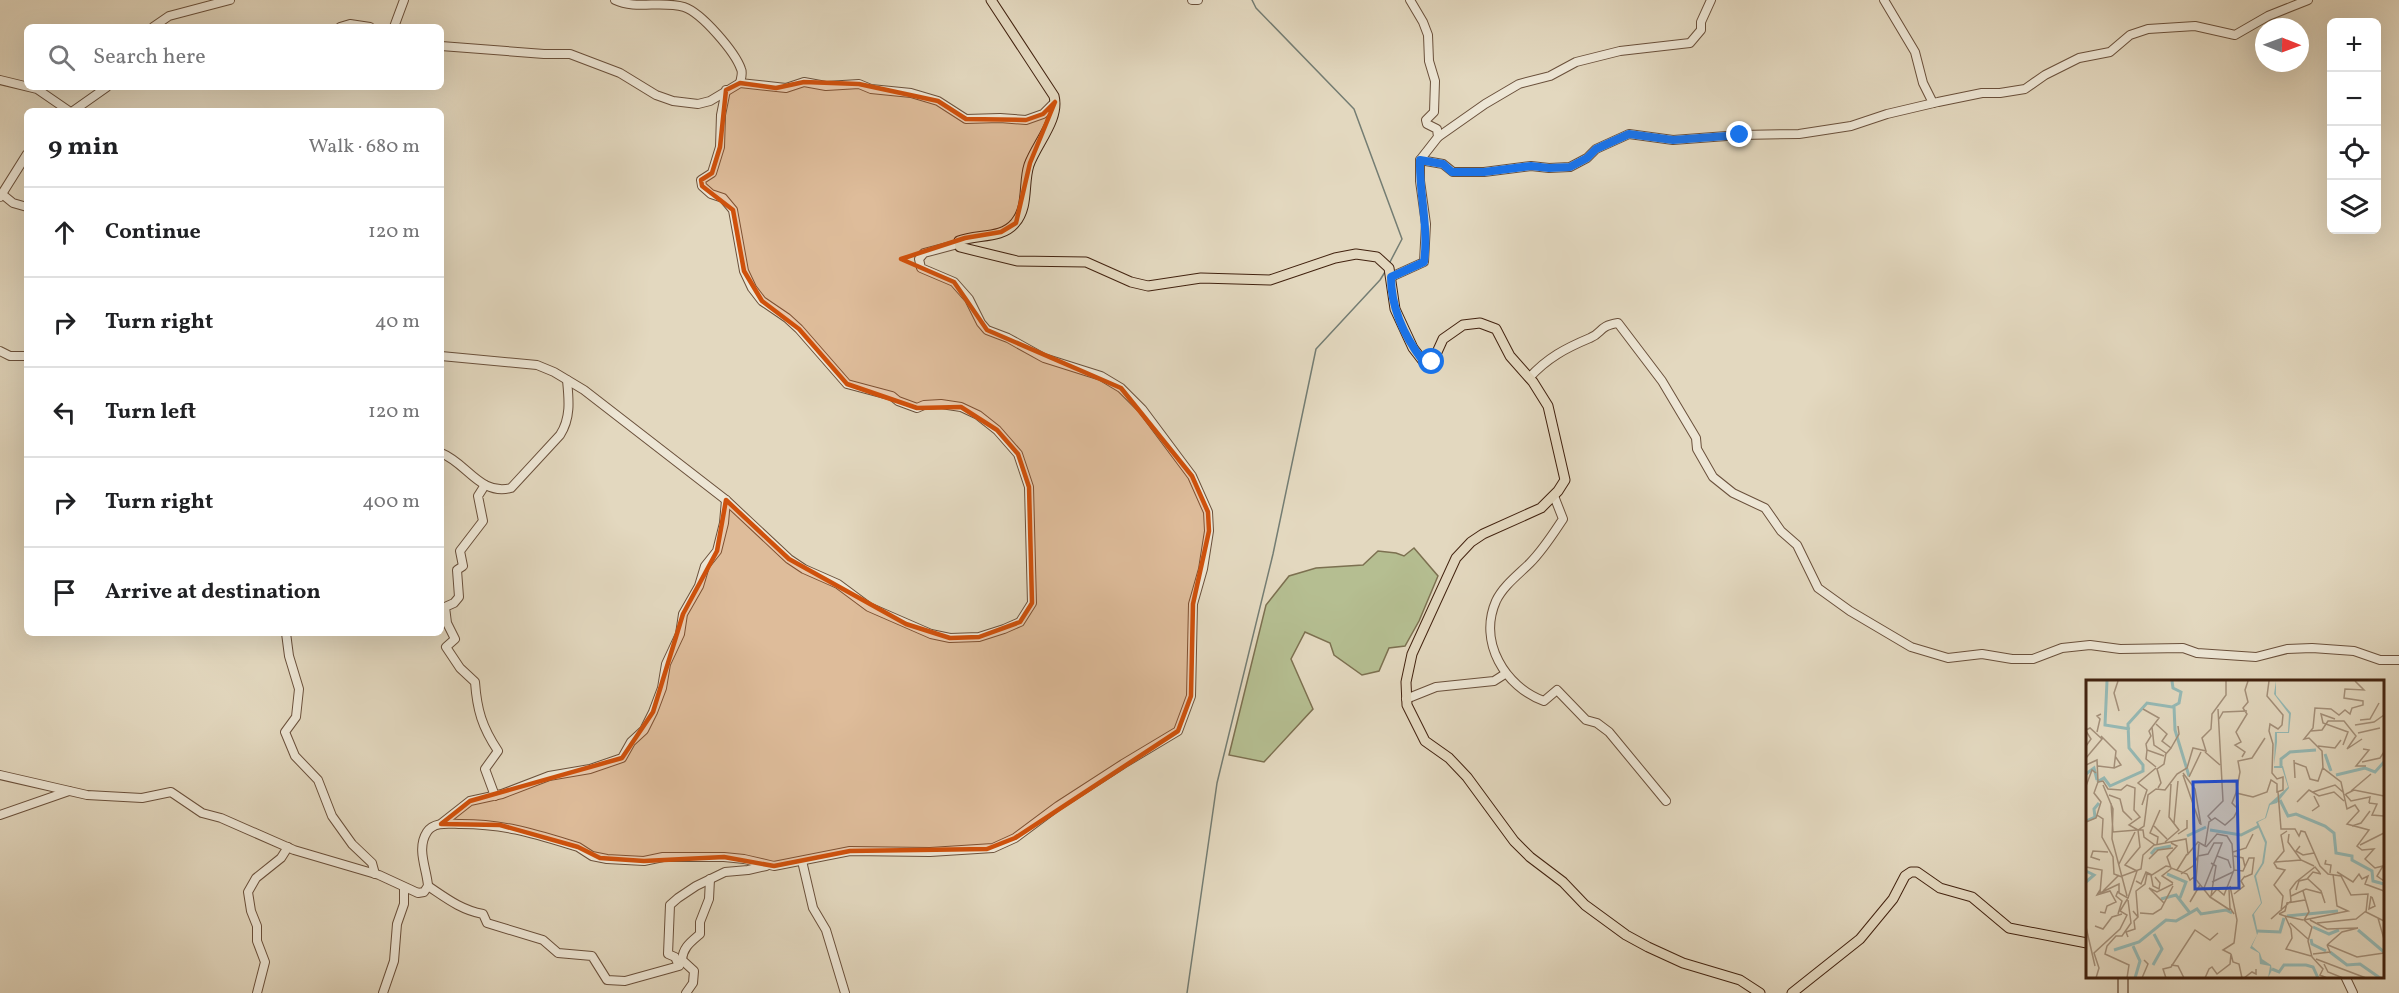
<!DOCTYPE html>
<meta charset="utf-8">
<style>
:root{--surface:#fff;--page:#f2f2f2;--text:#202124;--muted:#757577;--line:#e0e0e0}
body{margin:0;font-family:Vollkorn,serif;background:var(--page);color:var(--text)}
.controls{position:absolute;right:18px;top:18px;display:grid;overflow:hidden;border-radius:9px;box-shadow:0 6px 24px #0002}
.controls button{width:54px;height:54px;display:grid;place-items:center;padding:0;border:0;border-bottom:2px solid var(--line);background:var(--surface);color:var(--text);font:30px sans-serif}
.compass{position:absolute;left:2255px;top:18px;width:54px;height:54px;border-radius:50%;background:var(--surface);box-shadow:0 6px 24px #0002;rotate:91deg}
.stop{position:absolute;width:18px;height:18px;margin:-14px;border:4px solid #1a73e8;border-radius:50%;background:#fff}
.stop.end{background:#1a73e8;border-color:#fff;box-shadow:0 2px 6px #0008}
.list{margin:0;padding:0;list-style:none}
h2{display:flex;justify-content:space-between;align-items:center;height:78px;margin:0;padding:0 24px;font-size:26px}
h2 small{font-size:20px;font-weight:400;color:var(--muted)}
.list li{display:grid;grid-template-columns:39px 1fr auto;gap:18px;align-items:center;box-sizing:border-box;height:90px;padding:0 24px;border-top:2px solid var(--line)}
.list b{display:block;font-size:22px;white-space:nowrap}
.list em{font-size:20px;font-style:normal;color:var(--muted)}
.icon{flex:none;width:33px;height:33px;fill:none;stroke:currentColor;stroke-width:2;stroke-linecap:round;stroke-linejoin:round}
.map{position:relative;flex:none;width:2399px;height:993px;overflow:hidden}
.search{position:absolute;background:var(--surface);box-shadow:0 6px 24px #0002;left:24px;top:24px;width:420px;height:66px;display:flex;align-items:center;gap:15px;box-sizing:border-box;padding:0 21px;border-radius:9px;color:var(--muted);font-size:22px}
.panel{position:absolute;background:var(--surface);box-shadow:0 6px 24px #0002;left:24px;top:108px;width:420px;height:528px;border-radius:9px}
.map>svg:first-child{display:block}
.green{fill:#b5be91;stroke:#7c7050;stroke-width:1.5}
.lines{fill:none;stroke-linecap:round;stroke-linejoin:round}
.stream{stroke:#747d73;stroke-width:1.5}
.minor-casing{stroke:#6a503b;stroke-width:10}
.major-casing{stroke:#42220f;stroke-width:11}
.minor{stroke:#ede6d5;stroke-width:8}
.major{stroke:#e3d8bf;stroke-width:9}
.route{stroke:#1a73e8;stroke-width:8}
.marked{fill:#cf510c;fill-opacity:0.2;stroke:#cf510c;stroke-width:4.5;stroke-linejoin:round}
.inset-river{fill:none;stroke:#95b9b5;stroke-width:3}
.inset-road{fill:none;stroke:#a38f79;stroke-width:1.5}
.view{fill:#1d4ed8;fill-opacity:0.15;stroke:#1d4ed8;stroke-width:3}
.inset-edge{fill:none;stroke:#42220f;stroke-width:3}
</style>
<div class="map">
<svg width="2399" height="993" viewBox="0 0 2399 993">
<rect width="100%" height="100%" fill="#e3d8bf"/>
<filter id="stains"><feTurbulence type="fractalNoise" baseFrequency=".00333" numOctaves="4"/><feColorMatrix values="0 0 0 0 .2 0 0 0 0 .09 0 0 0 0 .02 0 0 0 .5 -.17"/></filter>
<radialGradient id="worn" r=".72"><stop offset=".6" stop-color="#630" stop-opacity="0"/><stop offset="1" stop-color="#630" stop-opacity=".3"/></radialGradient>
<path class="green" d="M 1414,548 L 1438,576 L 1419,621 L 1405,646 L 1389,648 L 1379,671 L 1362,675 L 1334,655 L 1330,643 L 1305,632 L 1291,659 L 1313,709 L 1264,762 L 1229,755 L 1266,605 L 1289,576 L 1316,568 L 1363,565 L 1378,551 L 1396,553 L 1404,556 Z"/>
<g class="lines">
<g class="stream">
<path d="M 1252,0 L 1256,8 L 1354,109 L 1402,239 L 1390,262"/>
<path d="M 1187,993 L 1217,783 L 1273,554 L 1316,349 L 1380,280 L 1385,272"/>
</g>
<defs>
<g id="minor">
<path d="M 615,0 C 636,10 661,0 684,7 C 702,13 735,52 741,69 C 743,73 741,78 740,83"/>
<path d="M 1192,0 L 1198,0"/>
<path d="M 1884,0 L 1915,52 L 1923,83 L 1933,103"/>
<path d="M 153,27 L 169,16 L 230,0"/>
<path d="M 340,27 L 350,24 L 370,27"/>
<path d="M 394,27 L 404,0"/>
<path d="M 441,46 L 544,54 L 570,54 L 620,73 L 656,95 L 673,101 L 698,104 L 710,101 L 740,83 L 786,88 L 804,82 L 826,86 L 859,84 L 871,89 L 911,93 L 938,101 L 966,119 L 1000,118 L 1026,120 L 1043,114 L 1055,102"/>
<path d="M 0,80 L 37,89 L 69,111"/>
<path d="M 73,111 L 107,87"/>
<path d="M 1438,137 L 1485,104 L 1519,84 L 1550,76 L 1576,62 L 1620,51 L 1690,43 L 1701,30 L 1701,22 L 1711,0"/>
<path d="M 1420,160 L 1443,164 L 1453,172 L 1484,172 L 1531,166 L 1549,168 L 1570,167 L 1587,158 L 1596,149 L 1629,134 L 1673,140 L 1740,135 L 1799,134 L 1851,126 L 1887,114 L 1938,102 L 1982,93 L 2000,93 L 2025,89 L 2045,75 L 2079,58 L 2110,52 L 2130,35 L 2148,29 L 2195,26 L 2235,35 L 2268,16 L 2308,0"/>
<path d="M 2,194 L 13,203 L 27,207"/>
<path d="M 0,197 L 27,154"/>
<path d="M 1391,277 L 1424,262 L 1426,224 L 1420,181 L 1420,160 L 1438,137 L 1437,129 L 1427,124 L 1426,120 L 1434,112 L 1435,81 L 1429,61 L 1428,35 L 1423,22 L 1410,0"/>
<path d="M 0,351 L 10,356 L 27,356"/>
<path d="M 441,356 L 537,365 L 554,372 L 584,390 L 726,500 L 789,559 L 804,569 L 838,584 L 869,607 L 931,634 L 950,638 L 979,637 L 1004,629 L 1020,622 L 1032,603 L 1029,487 L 1018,454 L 997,430 L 978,415 L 961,407 L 941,404 L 924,405 L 917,408 L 898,401 L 892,396 L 847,384 L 799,329 L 787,318 L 762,301 L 752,288 L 744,271 L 733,210 L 723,198 L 711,194 L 702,186 L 701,180 L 712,173 L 720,147 L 721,115 L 726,90"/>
<path d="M 1529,378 C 1547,358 1566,348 1590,338 C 1603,333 1598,326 1618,323 L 1662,381 L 1696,438 L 1697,449 L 1713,477 L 1733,493 L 1765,508 L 1781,531 L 1797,545 L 1818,588 L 1850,611 L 1911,647 L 1948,658 L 1982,654 L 2012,659 L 2033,659 L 2062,648 L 2090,645 L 2120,649 L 2183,648 L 2197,653 L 2256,657 L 2287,649 L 2312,648 L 2354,651 L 2380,660 L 2399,660"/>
<path d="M 441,453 C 467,463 480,496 511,488 L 560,435 C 571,418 569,400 567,380"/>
<path d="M 485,485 L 478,496 L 483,521 L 460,551 L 463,566 L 457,570 L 459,597 L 454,603 L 445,607 L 447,623 L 455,639 L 446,647 L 460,668 L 475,682 C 477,710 482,727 498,751 L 485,769 L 495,796"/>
<path d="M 1554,496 L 1563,519 C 1553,534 1543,550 1530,563 C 1519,574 1503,586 1496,601 C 1478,642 1505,687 1544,701 L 1557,690 L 1586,720 L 1597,723 L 1609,732 L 1666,801"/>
<path d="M 286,633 L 289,656 L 299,689 L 296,717 L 285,732 L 295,756 L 318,780 L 332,816 L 352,844 L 372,863 L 375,874"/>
<path d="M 1406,699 L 1436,687 L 1494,681 L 1505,674"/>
<path d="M 0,775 L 87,795 L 142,798 L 171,792 L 202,813 L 221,818 L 294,850 L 379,875 L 418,893 L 424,892 L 428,886 C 427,869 416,849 427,832 C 434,821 450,824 461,824 C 506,824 535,834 578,847 L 592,856 L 607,859 L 644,861 L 663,857 L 724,857 L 744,859 L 774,866 L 850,851 L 930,852 L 993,848 L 1015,838 L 1058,806 L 1123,764 L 1178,731 L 1191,696 L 1193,604 L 1203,569 L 1209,531 L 1208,512 L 1192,476 L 1142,409 L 1121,388 L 1101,376 L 1044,358 L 1008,338 L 987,330 L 981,323 L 969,299 L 954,282 L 921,268 L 919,259 L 924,253 L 958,244"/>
<path d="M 0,815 L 69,791"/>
<path d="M 442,823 L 470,801 L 502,794 L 549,776 L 590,769 L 622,758 L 631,742 L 644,730 L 653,712 L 662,688 L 666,664 L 680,634 L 683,614 L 699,586 L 705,566 L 717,551 L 724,523 L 726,500"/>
<path d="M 802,861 L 813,908 L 826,930 L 845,993"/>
<path d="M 428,886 C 446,898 461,910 483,914 L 487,923 L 543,940 L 558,953 L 592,956 L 607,980 L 625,981 L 679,966 L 675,957 L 668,954 L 670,905 L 678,898 L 696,886 L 725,872 L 748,870 L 766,866"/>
<path d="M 2345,976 L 2353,993"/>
<path d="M 257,993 L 265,962 L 257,941 L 257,926 L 251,911 L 248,892 L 256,878 L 281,858 L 288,847"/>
<path d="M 383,993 L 394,961 L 397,924 L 404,904 L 404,888"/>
<path d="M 686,993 L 693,983 L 694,971 L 682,960 C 683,947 691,942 700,934 L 700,922 L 709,899 L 710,879"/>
</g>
<g id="major">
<path d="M 991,0 L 1054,96 C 1060,119 1037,143 1029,165 C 1023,183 1029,207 1015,223 C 1002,239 977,234 959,241 L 960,247 L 1017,261 L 1086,262 L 1131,282 L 1148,286 L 1201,278 L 1270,280 L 1335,258 L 1356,254 L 1377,257 L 1389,268 L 1395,309 L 1413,348 L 1423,361 L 1433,361 L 1443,339 L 1463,325 L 1480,323 L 1496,329 L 1510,356 L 1533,382 L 1548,406 L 1565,480 L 1558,491 L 1541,508 L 1483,534 L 1471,542 L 1456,558 L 1412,654 L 1406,682 L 1407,705 L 1425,741 L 1449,758 L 1467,777 L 1514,841 L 1530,857 L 1563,882 L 1585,905 L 1626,935 L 1648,947 L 1683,963 L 1740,980 L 1760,993"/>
<path d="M 2123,976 L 2123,993"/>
<path d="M 1792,993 L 1860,939 L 1893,899 L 1905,876 L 1911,872 L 1917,872 L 1940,888 L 1972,897 L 2009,928 L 2087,943"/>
</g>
</defs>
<use href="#minor" class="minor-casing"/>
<use href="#major" class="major-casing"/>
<use href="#minor" class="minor"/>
<use href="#major" class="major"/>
</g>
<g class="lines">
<path class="route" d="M 1432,362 L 1423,361 C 1404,336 1391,308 1391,277 L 1424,262 C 1429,227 1419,194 1420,160 L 1443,164 L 1452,172 L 1484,172 L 1531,166 L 1549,168 L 1570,167 L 1587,158 L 1596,149 L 1629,134 L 1673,140 L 1740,135"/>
</g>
<path class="marked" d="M 804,82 L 859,84 L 938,101 L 966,119 L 1026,120 L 1043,114 L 1055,102 L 1030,163 L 1016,223 L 1001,232 L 965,238 L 901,259 L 954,282 L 987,330 L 1121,388 L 1192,476 L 1208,512 L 1209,531 L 1193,604 L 1191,696 L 1178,731 L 1015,838 L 987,849 L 850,851 L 774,866 L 724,857 L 644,861 L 600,858 L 578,847 L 500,825 L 441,824 L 470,801 L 622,758 L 653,712 L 683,614 L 717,551 L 726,500 L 789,559 L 906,624 L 950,638 L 979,637 L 1020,622 L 1032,603 L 1029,487 L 1018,454 L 997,430 L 961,407 L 917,408 L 847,384 L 799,329 L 762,301 L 744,271 L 733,210 L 702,186 L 701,180 L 712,173 L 720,147 L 726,90 L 740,83 L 776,88 Z"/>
<g transform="translate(2086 680)">
<rect width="298" height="298" fill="#e3d8bf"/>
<path d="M 190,1 L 190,15 L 205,33 L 203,53 L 191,53 L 191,62 L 188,86 L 197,86 L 203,108 L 191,123 L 184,125 L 180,138 L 172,142 L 181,162 L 178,183 L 170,196 L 176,223 L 168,234 L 172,253 L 166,266 L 174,273 L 176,279 L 185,285 L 186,290 L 182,298 L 184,286 L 174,284 L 173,273 L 164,268 L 171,255 L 166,235 L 175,223 L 168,196 L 176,183 L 179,163 L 170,142 L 179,138 L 183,124 L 202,107 L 196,88 L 188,88 L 189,52 L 202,52 L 203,34 L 188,14 Z" fill="#95b9b5"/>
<path class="inset-river" d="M 21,1 L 19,45 L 44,49M 88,26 L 89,50 L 103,96M 239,74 L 245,91M 195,86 L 195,79 L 204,72 L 230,70M 0,94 L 8,88 L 11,100M 250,95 L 279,88 L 289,92 L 298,82M 11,102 L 18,98 L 24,106 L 57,91 L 57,85 L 43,68 L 42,44 L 61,23 L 86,27 L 93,23 L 95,12 L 87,8 L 86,1M 194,120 L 202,136 L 210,134 L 239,146 L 248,153 L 250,173 L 266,176 L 266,180 L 286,191 L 287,201 L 298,204M 0,141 L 9,137 L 8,129 L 13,123M 124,150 L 155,155 L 173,146M 101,156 L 120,147M 65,174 L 69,169 L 85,166M 0,191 L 8,195 L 0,202M 81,194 L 100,202 L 94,218M 75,219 L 90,215 L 104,233M 201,236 L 252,231M 227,247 L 243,254 L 253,250M 272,250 L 298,272M 171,251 L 194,252 L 198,238M 225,259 L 226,264 L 240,271M 47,266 L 54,281 L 49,298M 28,270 L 53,262 L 80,240 L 90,241 L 111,229 L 115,234 L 140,230 L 146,233M 244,272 L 261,285 L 274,284 L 294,298M 67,285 L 76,269 L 68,254M 186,289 L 193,292 L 198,285 L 220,285 L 227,287 L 232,298"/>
<path class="inset-road" d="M 32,1 L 28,13 L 33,31M 269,1 L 278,10 L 259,9 L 258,18 L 277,21 L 277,25 L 266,28 L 264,34 L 259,30 L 253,35 L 245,29 L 229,28 L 227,48 L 218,59 L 223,58 L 236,71 L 237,88 L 255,102 L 261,129 L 269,125 L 273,131 L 261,144 L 283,150 L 271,166 L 276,170 L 288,169 L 279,179 L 289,188 L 297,186 L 291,196 L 298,201M 57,29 L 73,38 L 63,51 L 65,56 L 60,64 L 61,70 L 78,76M 133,39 L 137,32 L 161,31M 249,39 L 235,34 L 237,43 L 262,52 L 257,65M 274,40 L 284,39 L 293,23M 70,44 L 81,54 L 76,61 L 85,68 L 79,75M 269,45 L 288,42 L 298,35M 66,47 L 68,65 L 80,73 L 78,84 L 71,89 L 75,103 L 72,108M 0,50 L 4,48 L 16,59 L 0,78M 225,51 L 236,50 L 242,41 L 258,41 L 270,56 L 261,69M 11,52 L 14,39 L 11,36 L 15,34M 272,53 L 294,48M 0,66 L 5,59 L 0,51M 232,66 L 249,68 L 255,60M 85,68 L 93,54 L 92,46M 261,69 L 276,59M 277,69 L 283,70 L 270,86 L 280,86M 61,70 L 60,79 L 70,87M 119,72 L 134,85M 156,77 L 159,72 L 149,65 L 155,62 L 150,52 L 161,34 L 157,28 L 162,22 L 159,10 L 162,1M 208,80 L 209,98M 276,82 L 294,78 L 298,72M 209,83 L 220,87 L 224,99 L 232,101 L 237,87M 0,85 L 11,80 L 12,102 L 8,113 L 15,122 L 10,138 L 0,142M 12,86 L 28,88 L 30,71 L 15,56M 28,88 L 35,85 L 29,76M 97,93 L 109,109 L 115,145M 97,95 L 114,144M 103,97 L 115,72M 12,102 L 17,101 L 22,109 L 35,110 L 41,105 L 49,108 L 48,130 L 54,137 L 43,145 L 52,150 L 58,146 L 62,115 L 70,109 L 79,110 L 91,94 L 101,88 L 107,68 L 120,71 L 116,58 L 125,49 L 126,34 L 140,15 L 140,1M 17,105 L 27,129 L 26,159 L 41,216M 0,106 L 6,90 L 10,93M 265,111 L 285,94M 192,112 L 195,149 L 209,149 L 213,156 L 215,151 L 219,152 L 234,186 L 242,194 L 255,196 L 265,215 L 282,214 L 280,232 L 298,241M 227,112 L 249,105 L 258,113M 150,113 L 154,92 L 152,81 L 166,78 L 179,58M 259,114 L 265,121 L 284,117 L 283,123M 260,114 L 268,110 L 298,116M 23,115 L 34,119 L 37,131 L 46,140M 211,122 L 223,110 L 233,116 L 248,112 L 258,121M 25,123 L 27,152 L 51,150M 283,123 L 291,124 L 286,135 L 298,136M 56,125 L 61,110 L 52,103 L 70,88M 226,131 L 233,126 L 228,116M 11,135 L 17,139 L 16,157 L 27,177 L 28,194 L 36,197M 125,140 L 122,136 L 137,121 L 132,29M 88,143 L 92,101M 68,146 L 81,159M 266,146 L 275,143 L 284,131M 92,154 L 101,148 L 101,140M 203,154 L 202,162 L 215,180 L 228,186M 79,162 L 93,150 L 83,137 L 85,104M 85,163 L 91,166 L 81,177 L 85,188 L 101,194 L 104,200 L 108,197 L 124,217 L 131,209 L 138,215 L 148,190 L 146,164 L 141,156 L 131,154 L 120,167M 71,164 L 72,157 L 64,153 L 74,130M 274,165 L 298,153M 214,166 L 210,171 L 217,175 L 228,173M 147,172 L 160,168 L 167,154M 112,176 L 122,174 L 128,163 L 136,163 L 118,208M 131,176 L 142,180 L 145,188M 148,176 L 157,178 L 159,187M 63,179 L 72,170 L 87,168M 14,180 L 5,177 L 7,171 L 22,172M 240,180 L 239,184 L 245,185 L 244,193M 189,182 L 215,180M 33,184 L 49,152M 0,187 L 16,190 L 14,213 L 33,204 L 33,213 L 42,218 L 34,231 L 41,235 L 34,249 L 8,273 L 13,288 L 10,298M 86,188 L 76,196 L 87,203M 91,190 L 101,174M 148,190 L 157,191 L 163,178 L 168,178 L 166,194 L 159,197M 251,192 L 267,202 L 273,194 L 276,199 L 282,196 L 279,204 L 298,211M 95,194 L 107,186 L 112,176M 65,195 L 67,206 L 73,209 L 74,203 L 69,197M 36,196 L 55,189 L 57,175 L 68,165M 222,199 L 235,211 L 239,223M 110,200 L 113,164M 50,201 L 55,204 L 60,192 L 66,195 L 80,186 L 85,187M 126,202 L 147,192M 144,206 L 151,240 L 148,263 L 137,270 L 145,274M 14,210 L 11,215 L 24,211 L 30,222 L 21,226 L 19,233 L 14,232M 143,210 L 144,228 L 148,234M 210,210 L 213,201 L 221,199 L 227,192 L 235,194M 17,211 L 33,195M 32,211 L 30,216 L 36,221 L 32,234M 217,211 L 223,232 L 218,240M 148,214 L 158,206 L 155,201 L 159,196M 125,216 L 130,186 L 125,183M 205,216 L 220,209 L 235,213M 285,216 L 283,229 L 289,226 L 286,217M 124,217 L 144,230M 42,218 L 51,191 L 39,185 L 54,167 L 52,150 L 57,150 L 58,157 L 69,165 L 100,159 L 102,174 L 112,162 L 119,166 L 123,142 L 129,138 L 139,145 L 148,137 L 152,129 L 146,123 L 150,113 L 167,117 L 181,112 L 185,100 L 191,104 L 191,112 L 197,110 L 197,97 L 191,99 L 186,93 L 187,64 L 183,51 L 184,44 L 192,49 L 196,45 L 197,35 L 181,16 L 183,1M 104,222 L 114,205M 78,223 L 63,208 L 71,212 L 87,204M 195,231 L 197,216 L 188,205 L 199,190 L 191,188 L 188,183 L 198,171 L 195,155 L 201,151M 54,233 L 67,234 L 75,229 L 87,206M 193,234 L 199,236 L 205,249 L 206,258 L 200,269 L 225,276M 193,234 L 199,231 L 201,223 L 219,220M 199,236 L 217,240M 52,237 L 50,211 L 59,204 L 61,194 L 66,195M 292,238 L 298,259M 185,239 L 205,221 L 204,210 L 210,202 L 229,187 L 234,193M 224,240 L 241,249 L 272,248 L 256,252 L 241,265M 204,243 L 222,259M 231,243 L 270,239 L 280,231M 9,246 L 17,249 L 26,237 L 36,234M 0,247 L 9,286M 42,257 L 40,252 L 49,249 L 48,241 L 52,237 L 47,231M 242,265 L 271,277 L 298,273M 145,274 L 147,282 L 153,284 L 156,298M 227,274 L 244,272 L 241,265M 230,279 L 280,298M 238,284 L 242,292 L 257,298M 85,285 L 92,286 L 98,298M 41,298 L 43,285 L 19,274 L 21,266 L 30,256 L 36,256 L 45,243 L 42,220M 56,298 L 62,284 L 58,280M 80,298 L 77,289 L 85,287 L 109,250 L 124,260 L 132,253M 119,298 L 123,289 L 126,287 L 131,294 L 144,284 L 145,274M 158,298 L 166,292 L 170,294 L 170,289M 241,298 L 234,295 L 237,289 L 226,277 L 222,261 L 226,247 L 218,240 L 262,231 L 251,226 L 247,194"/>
<path class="view" d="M 151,101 L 153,208 L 109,209 L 107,102 Z"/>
<rect width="298" height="298" class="inset-edge"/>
</g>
<rect width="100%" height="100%" filter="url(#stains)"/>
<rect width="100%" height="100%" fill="url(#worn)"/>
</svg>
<div class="controls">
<button>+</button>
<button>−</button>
<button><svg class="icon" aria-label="locate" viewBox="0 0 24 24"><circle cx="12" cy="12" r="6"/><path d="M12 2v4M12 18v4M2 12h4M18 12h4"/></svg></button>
<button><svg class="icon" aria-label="layers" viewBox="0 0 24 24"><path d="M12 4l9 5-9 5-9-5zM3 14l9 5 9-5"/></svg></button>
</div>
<svg class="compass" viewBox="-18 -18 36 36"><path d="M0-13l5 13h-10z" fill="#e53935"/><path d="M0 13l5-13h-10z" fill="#757577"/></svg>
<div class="stop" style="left:1432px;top:362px"></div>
<div class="stop end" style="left:1740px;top:135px"></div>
<div class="search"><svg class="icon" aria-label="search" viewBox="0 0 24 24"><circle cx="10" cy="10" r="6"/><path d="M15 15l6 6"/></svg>Search here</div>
<section class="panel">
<h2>9 min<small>Walk · 680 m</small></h2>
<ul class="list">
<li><svg class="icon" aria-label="ahead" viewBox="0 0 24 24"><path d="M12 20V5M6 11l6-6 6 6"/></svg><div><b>Continue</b></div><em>120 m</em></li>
<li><svg class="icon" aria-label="right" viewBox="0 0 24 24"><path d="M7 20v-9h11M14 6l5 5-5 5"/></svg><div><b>Turn right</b></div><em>40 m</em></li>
<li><svg class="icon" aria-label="left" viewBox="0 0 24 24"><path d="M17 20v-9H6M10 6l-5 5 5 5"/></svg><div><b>Turn left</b></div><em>120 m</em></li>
<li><svg class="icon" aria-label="right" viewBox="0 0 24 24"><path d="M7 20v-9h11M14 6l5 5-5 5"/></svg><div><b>Turn right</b></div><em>400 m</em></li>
<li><svg class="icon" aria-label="arrive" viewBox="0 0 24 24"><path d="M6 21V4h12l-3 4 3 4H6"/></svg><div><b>Arrive at destination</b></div></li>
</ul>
</section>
</div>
